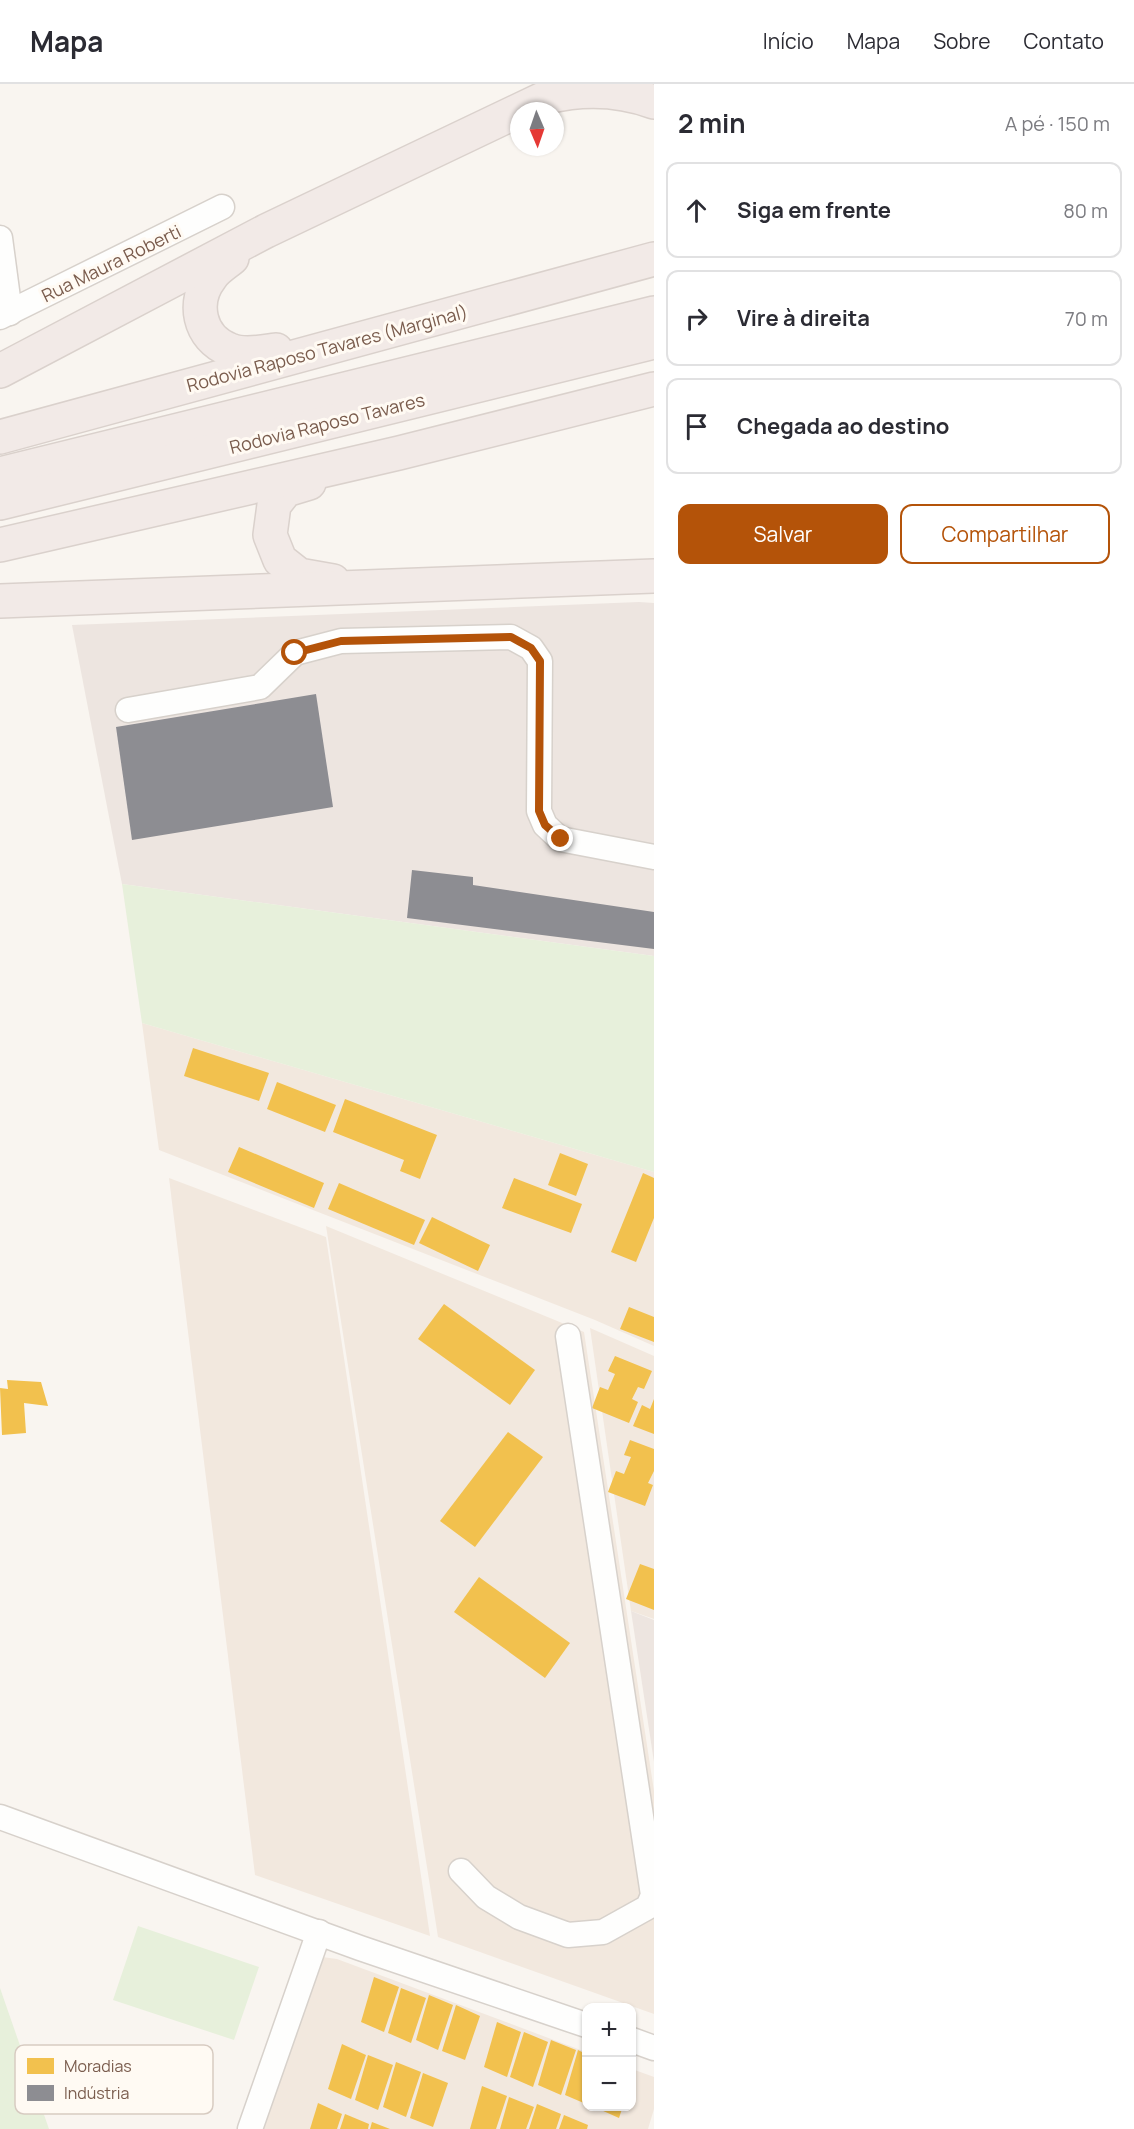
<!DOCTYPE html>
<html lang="pt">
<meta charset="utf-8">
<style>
:root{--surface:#fff;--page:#f7f7f7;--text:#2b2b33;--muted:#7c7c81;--line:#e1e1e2;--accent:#b45309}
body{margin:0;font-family:Manrope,sans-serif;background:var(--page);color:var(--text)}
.controls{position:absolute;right:18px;bottom:18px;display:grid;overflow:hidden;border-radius:12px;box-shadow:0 2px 4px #0004}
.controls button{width:54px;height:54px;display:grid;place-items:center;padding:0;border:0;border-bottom:2px solid var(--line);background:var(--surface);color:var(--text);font:30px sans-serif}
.compass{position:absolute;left:510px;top:18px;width:54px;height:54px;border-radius:50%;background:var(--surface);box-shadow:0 2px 4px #0004;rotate:178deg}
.stop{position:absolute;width:18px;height:18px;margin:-14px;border:4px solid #b45309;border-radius:50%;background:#fff}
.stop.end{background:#b45309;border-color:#fff;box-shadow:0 2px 6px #0008}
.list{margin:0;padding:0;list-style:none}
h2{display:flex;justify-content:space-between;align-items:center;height:78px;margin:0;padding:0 24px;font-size:26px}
h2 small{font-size:20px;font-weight:400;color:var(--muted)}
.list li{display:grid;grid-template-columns:39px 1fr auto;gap:18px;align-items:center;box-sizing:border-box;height:96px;margin:0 12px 12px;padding:0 12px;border:2px solid var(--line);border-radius:12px}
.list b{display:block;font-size:22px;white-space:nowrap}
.list em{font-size:20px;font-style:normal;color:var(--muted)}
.actions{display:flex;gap:12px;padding:18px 24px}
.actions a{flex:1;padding:14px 0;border:2px solid var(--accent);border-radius:12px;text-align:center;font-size:21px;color:var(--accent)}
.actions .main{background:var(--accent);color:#fff}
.icon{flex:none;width:33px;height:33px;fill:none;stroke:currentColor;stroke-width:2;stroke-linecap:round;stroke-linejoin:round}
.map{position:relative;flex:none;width:654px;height:2045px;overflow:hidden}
header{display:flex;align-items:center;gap:36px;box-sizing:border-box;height:84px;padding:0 30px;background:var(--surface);border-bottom:2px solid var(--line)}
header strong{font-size:28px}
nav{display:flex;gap:33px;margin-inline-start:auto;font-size:21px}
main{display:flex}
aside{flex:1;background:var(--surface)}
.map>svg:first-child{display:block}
.residential{fill:#f2e8de}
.industrial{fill:#ede5e0}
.green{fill:#e7f0db}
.homes{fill:#f2c14e}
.industry{fill:#8d8d92}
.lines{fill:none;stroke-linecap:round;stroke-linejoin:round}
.minor-casing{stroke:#d7d1cb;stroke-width:27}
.highway-casing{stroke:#dad1cc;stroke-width:36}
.minor{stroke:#fefefd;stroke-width:24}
.highway{stroke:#f2eae7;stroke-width:33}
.route{stroke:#b45309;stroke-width:8}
.labels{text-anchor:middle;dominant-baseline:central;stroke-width:6;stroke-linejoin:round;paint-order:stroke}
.street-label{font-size:18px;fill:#7a5c4d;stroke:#fffaf3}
.key{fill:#fffaf3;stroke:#d7cbc1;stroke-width:1.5}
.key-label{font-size:16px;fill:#7a5c4d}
</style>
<header>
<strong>Mapa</strong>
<nav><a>Início</a><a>Mapa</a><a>Sobre</a><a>Contato</a></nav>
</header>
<main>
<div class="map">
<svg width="654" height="2045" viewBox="0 0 654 2045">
<rect width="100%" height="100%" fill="#f9f5f0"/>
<g class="residential">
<path d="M 142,939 L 654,1088 L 654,1262 L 595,1236 L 159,1066 Z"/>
<path d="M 169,1094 L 326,1153 L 430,1852 L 255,1791 Z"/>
<path d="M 326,1142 L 584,1248 L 654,1707 L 654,1930 L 438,1853 Z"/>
<path d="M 590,1244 L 654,1272 L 654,1535 L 631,1527 Z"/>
<path d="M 322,1873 L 337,1875 L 586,1968 L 586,2022 L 632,2022 L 632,1985 L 654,1993 L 654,2025 L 648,2045 L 260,2045 Z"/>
</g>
<g class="industrial">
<path d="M 639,518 L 654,519 L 654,872 L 122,800 L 72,541 Z"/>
<path d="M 631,1527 L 654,1536 L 654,1678 Z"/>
</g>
<g class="green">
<path d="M 122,800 L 654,872 L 654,1088 L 142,939 Z"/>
<path d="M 138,1842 L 259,1883 L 234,1956 L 113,1916 Z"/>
<path d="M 0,1904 L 49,2045 L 0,2045 Z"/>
</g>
<g class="homes">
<path d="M 193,964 L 269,989 L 259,1017 L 184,992 Z"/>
<path d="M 277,998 L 336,1021 L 325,1048 L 267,1025 Z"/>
<path d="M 345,1015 L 437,1051 L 420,1095 L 400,1087 L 404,1076 L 333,1048 Z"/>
<path d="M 239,1063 L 324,1099 L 314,1124 L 228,1088 Z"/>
<path d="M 560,1069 L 588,1080 L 576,1112 L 548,1101 Z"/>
<path d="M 643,1089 L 654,1094 L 654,1134 L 636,1178 L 611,1168 Z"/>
<path d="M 514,1094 L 582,1120 L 571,1149 L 502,1124 Z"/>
<path d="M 339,1099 L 425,1136 L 414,1161 L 328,1125 Z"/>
<path d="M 432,1133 L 490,1161 L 478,1187 L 419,1159 Z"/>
<path d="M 444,1220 L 535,1286 L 510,1321 L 418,1255 Z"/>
<path d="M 629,1223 L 654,1233 L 654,1258 L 620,1245 Z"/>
<path d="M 615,1272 L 652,1287 L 644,1305 L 638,1303 L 632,1315 L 638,1318 L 629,1339 L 592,1324 L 600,1303 L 608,1306 L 615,1290 L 608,1287 Z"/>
<path d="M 7,1296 L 41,1298 L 48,1322 L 24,1319 L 26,1349 L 2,1351 L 0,1304 L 8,1305 Z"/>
<path d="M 654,1315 L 654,1350 L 633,1342 L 642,1321 L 650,1325 Z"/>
<path d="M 508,1348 L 543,1373 L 475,1463 L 440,1437 Z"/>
<path d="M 630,1356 L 654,1365 L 654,1387 L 648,1399 L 653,1401 L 645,1422 L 608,1408 L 616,1387 L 624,1390 L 631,1373 L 624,1371 Z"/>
<path d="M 640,1480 L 654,1485 L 654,1526 L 626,1515 Z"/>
<path d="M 479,1493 L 570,1559 L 545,1594 L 454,1528 Z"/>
<path d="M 374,1893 L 399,1903 L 384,1948 L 361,1938 Z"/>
<path d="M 401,1904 L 426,1914 L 411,1959 L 388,1949 Z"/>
<path d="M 429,1911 L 453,1921 L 438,1966 L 416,1956 Z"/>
<path d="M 456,1921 L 480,1932 L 465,1976 L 442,1967 Z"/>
<path d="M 497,1938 L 521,1948 L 507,1993 L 484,1983 Z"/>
<path d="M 524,1948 L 548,1958 L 533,2003 L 510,1993 Z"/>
<path d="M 551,1956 L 576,1966 L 561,2011 L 538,2001 Z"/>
<path d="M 342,1960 L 366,1971 L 351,2015 L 328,2005 Z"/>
<path d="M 578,1966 L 586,1970 L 586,2020 L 565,2011 Z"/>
<path d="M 368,1971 L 393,1981 L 378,2026 L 355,2016 Z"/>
<path d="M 396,1978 L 421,1988 L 406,2033 L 383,2023 Z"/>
<path d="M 423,1989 L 448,1999 L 433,2043 L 410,2034 Z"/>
<path d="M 482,2002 L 507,2012 L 496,2045 L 470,2045 Z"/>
<path d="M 509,2013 L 534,2023 L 526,2045 L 500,2045 Z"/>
<path d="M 318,2019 L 342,2030 L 337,2045 L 310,2045 Z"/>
<path d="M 537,2020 L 561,2030 L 556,2045 L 529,2045 Z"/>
<path d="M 592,2022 L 623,2022 L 619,2034 Z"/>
<path d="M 345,2030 L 369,2040 L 368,2045 L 340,2045 Z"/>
<path d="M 564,2031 L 588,2041 L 587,2045 L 559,2045 Z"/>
<path d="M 372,2038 L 390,2045 L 370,2045 Z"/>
</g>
<g class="industry">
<path d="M 316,610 L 333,723 L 132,756 L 116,643 Z"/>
<path d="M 412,786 L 473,793 L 473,801 L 654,828 L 654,865 L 407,834 Z"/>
</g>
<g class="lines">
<defs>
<g id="minor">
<path d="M 0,154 L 10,229"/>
<path d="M 0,233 L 222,123"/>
<path d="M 128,626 L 260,603 L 295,569 L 341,557 L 511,553 L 531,564 L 540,577 L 539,727 L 545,741 L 560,755 L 654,773"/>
<path d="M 0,1733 L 360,1864 L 586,1941"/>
<path d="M 461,1787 L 486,1813 L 519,1833 L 568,1851 L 603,1848 L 648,1823 L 653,1811 L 568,1252"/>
<path d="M 632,1956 L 654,1964"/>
<path d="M 250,2045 L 319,1848"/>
</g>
<g id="highway">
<path d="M 547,13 C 584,4 618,5 654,18"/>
<path d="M 232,174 C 225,180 216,185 211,193 C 192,217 198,254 230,266 C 244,272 262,268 276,266"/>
<path d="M 0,287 L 266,147 L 547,13 L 568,0"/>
<path d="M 0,353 L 654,175"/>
<path d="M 0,390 L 654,229"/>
<path d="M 309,399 L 286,406 L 274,421 L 270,451 L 280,476 L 299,491 L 333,497"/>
<path d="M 0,419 L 654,258"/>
<path d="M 0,461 L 399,369 L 654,305"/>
<path d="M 0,517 L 654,492"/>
</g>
</defs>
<use href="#minor" class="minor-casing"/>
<use href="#highway" class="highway-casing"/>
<use href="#minor" class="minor"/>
<use href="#highway" class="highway"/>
</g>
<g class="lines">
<path class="route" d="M 295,569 L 341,557 L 511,553 L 531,564 L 540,577 L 539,727 L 545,741 L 561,755"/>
</g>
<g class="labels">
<g class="street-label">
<text transform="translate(111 179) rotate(-26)">Rua Maura Roberti</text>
<text transform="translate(327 264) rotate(-15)">Rodovia Raposo Tavares (Marginal)</text>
<text transform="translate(327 339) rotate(-14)">Rodovia Raposo Tavares</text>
</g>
</g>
<rect x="15" y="1961" width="198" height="69" rx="9" class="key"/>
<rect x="27" y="1974" width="27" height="16" fill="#f2c14e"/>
<rect x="27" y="2001" width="27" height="16" fill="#8d8d92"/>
<g class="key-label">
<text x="64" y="1988">Moradias</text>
<text x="64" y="2015">Indústria</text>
</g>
</svg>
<div class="controls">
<button>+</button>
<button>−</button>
</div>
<svg class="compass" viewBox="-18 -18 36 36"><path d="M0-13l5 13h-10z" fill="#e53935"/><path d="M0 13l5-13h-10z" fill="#7c7c81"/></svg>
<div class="stop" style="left:295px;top:569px"></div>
<div class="stop end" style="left:561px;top:755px"></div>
</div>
<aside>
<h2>2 min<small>A pé · 150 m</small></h2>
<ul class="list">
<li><svg class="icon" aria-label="ahead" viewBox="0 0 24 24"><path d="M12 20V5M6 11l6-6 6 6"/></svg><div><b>Siga em frente</b></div><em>80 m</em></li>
<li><svg class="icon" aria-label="right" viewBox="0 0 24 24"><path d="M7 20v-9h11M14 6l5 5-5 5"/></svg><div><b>Vire à direita</b></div><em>70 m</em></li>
<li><svg class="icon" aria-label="arrive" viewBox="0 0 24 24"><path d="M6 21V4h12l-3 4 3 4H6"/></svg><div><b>Chegada ao destino</b></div></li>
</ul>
<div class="actions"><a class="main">Salvar</a><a>Compartilhar</a></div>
</aside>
</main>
